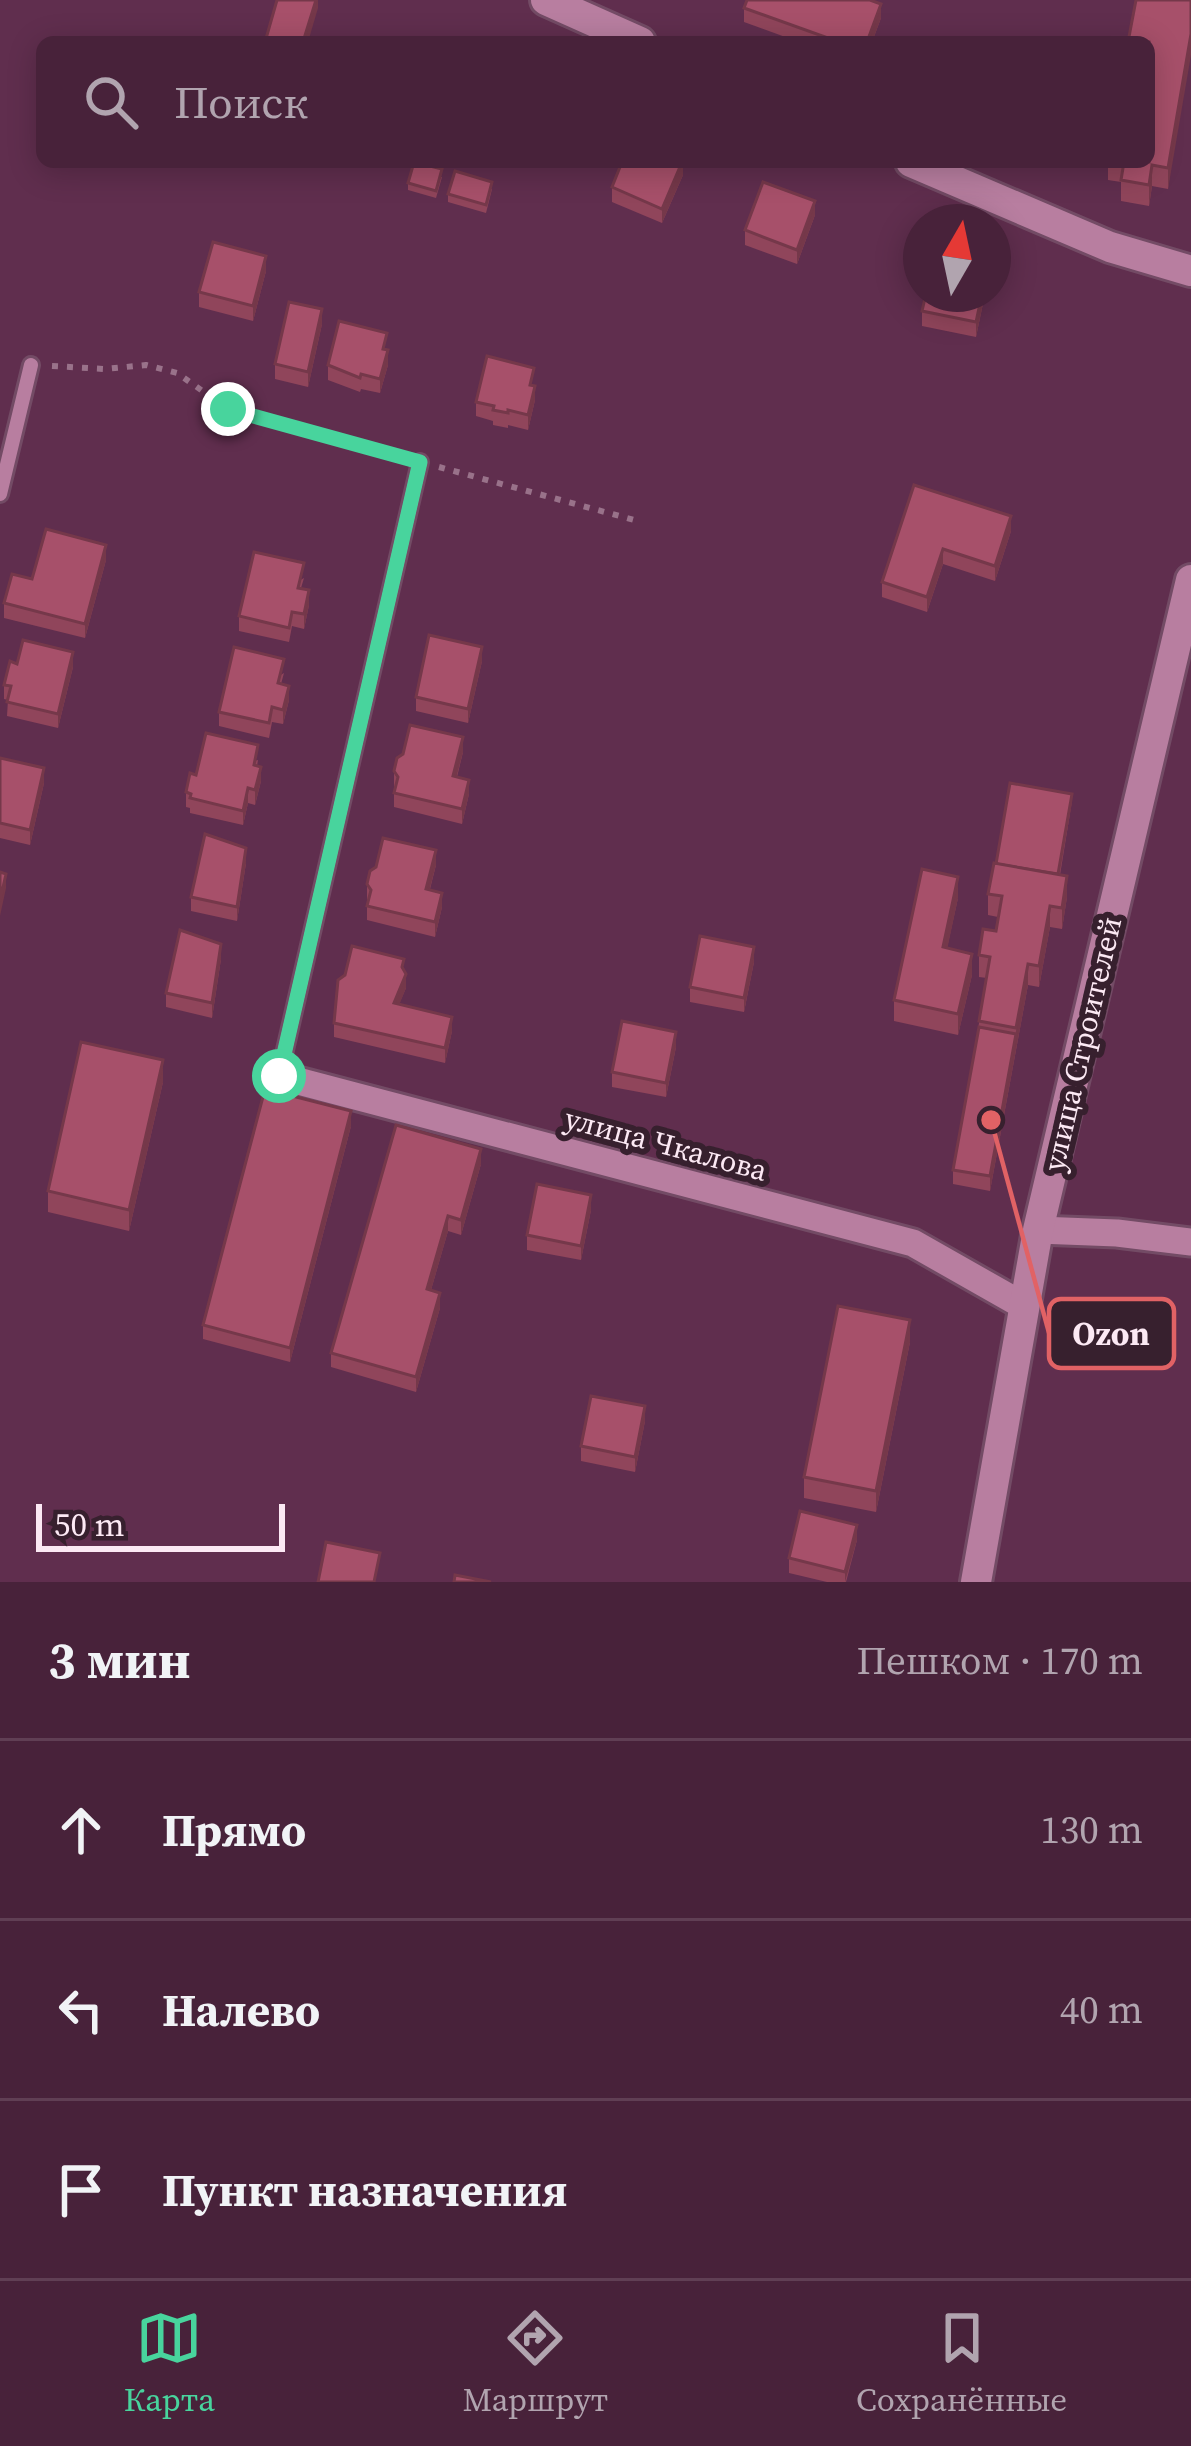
<!DOCTYPE html>
<html lang="ru">
<meta charset="utf-8">
<style>
:root{--surface:#48223a;--page:#522f45;--text:#f1f3f6;--muted:#b1a4af;--line:#603f54;--accent:#48d49d}
body{margin:0;font-family:"Source Serif 4",serif;background:var(--page);color:var(--text)}
.compass{position:absolute;left:903px;top:204px;width:108px;height:108px;border-radius:50%;background:var(--surface);box-shadow:0 6px 30px #0003;rotate:9deg}
.scale{position:absolute;left:36px;bottom:30px;width:249px;box-sizing:border-box;padding-left:12px;border:6px solid #fce9f4;border-top:0;font-size:33px;line-height:42px;white-space:nowrap;color:#fce9f4;-webkit-text-stroke:9px #37202e;paint-order:stroke}
.stop{position:absolute;width:36px;height:36px;margin:-27px;border:9px solid #48d49d;border-radius:50%;background:#fff}
.stop.end{background:#48d49d;border-color:#fff;box-shadow:0 3px 12px #0008}
.list{margin:0;padding:0;list-style:none}
h2{display:flex;justify-content:space-between;align-items:center;height:156px;margin:0;padding:0 48px;font-size:51px}
h2 small{font-size:39px;font-weight:400;color:var(--muted)}
.list li{display:grid;grid-template-columns:78px 1fr auto;gap:36px;align-items:center;box-sizing:border-box;height:180px;padding:0 48px;border-top:3px solid var(--line)}
.list b{display:block;font-size:45px;white-space:nowrap}
.list em{font-size:39px;font-style:normal;color:var(--muted)}
.icon{flex:none;width:66px;height:66px;fill:none;stroke:currentColor;stroke-width:2;stroke-linecap:round;stroke-linejoin:round}
.map{position:relative;flex:none;width:1191px;height:1582px;overflow:hidden}
.search{position:absolute;background:var(--surface);box-shadow:0 6px 30px #0003;left:36px;right:36px;top:36px;height:132px;display:flex;align-items:center;gap:30px;box-sizing:border-box;padding:0 42px;border-radius:18px;color:var(--muted);font-size:45px}
.sheet{height:696px;background:var(--surface)}
nav{display:flex;justify-content:space-around;align-items:center;box-sizing:border-box;height:168px;border-top:3px solid var(--line);background:var(--surface);font-size:33px;color:var(--muted)}
nav a{display:grid;justify-items:center;gap:6px}
nav .on{color:var(--accent)}
.map>svg:first-child{display:block}
.lines{fill:none;stroke-linecap:round;stroke-linejoin:round}
.lane-casing{stroke:#734b65;stroke-width:20}
.street-casing{stroke:#734b65;stroke-width:33}
.secondary-casing{stroke:#734b65;stroke-width:36}
.path{stroke:#99728a;stroke-width:6;stroke-dasharray:6 9;stroke-linecap:butt}
.lane{stroke:#b87ea0;stroke-width:14}
.street{stroke:#b87ea0;stroke-width:27}
.secondary{stroke:#b87ea0;stroke-width:30}
.wall{fill:#90455b}
.shaded-wall{fill:#75384a}
.building{fill:#a7506a;stroke:#75384a;stroke-width:3}
.route{stroke:#48d49d;stroke-width:15}
.labels{text-anchor:middle;dominant-baseline:central;stroke-width:12;stroke-linejoin:round;paint-order:stroke}
.street-label{font-size:30px;fill:#fce9f4;stroke:#37202e}
.leader{fill:none;stroke:#e16265;stroke-width:4.5}
.callout-dot{fill:#e16265;stroke:#37202e;stroke-width:4.5}
.callout{fill:#37202e;stroke:#e16265;stroke-width:4.5}
.callout-label{font-size:33px;text-anchor:middle;font-weight:bold;fill:#fce9f4}
</style>
<div class="map">
<svg width="1191" height="1582" viewBox="0 0 1191 1582">
<rect width="100%" height="100%" fill="#602e4e"/>
<g class="lines">
<defs>
<g id="lane">
<path d="M 0,494 L 31,365"/>
<path d="M 279,1076 L 420,462"/>
</g>
<g id="street">
<path d="M 279,1076 L 913,1243 L 1024,1306"/>
<path d="M 1038,1230 L 1117,1233 L 1191,1242"/>
</g>
<g id="secondary">
<path d="M 546,0 L 640,42"/>
<path d="M 911,162 L 1110,247 L 1191,271"/>
<path d="M 976,1582 L 1038,1230 L 1191,580"/>
</g>
</defs>
<use href="#lane" class="lane-casing"/>
<use href="#street" class="street-casing"/>
<use href="#secondary" class="secondary-casing"/>
<g class="path">
<path d="M 52,366 L 105,369 L 146,365 L 177,373 L 228,409 L 397,456"/>
<path d="M 439,467 L 638,521"/>
</g>
<use href="#lane" class="lane"/>
<use href="#street" class="street"/>
<use href="#secondary" class="secondary"/>
</g>
<g class="wall">
<path d="M 1191,0 L 1168,189 L 1152,186 L 1149,206 L 1121,201 L 1121,182 L 1108,180 L 1108,162 L 1149,162 Z"/>
<path d="M 744,8 L 881,18 L 872,42 L 799,42 L 744,22 Z"/>
<path d="M 683,175 L 662,223 L 612,202 L 612,187 Z"/>
<path d="M 442,177 L 436,198 L 408,190 L 408,183 Z"/>
<path d="M 492,189 L 486,213 L 448,202 L 448,194 Z"/>
<path d="M 815,215 L 797,264 L 745,245 L 745,230 Z"/>
<path d="M 266,271 L 253,321 L 199,307 L 199,292 Z"/>
<path d="M 926,294 L 985,294 L 976,337 L 922,326 L 922,311 Z"/>
<path d="M 322,324 L 308,387 L 275,379 L 275,364 Z"/>
<path d="M 386,350 L 388,365 L 380,393 L 361,389 L 360,392 L 328,380 L 328,365 Z"/>
<path d="M 534,386 L 535,400 L 528,430 L 508,425 L 508,428 L 493,425 L 493,421 L 476,416 L 476,402 Z"/>
<path d="M 914,485 L 1011,531 L 995,581 L 943,564 L 927,612 L 882,597 L 882,582 Z"/>
<path d="M 106,560 L 85,638 L 4,618 L 4,603 L 32,579 Z"/>
<path d="M 304,578 L 301,588 L 309,605 L 304,629 L 292,626 L 289,642 L 239,631 L 239,616 Z"/>
<path d="M 482,661 L 468,723 L 416,711 L 416,697 Z"/>
<path d="M 17,664 L 73,667 L 58,728 L 7,716 L 8,700 L 4,699 L 4,685 Z"/>
<path d="M 284,673 L 281,684 L 289,700 L 283,724 L 272,722 L 269,738 L 219,726 L 219,712 Z"/>
<path d="M 463,752 L 457,777 L 469,794 L 462,824 L 394,807 L 394,771 Z"/>
<path d="M 0,758 L 44,783 L 30,845 L 0,838 Z"/>
<path d="M 258,760 L 257,766 L 261,781 L 255,805 L 248,803 L 243,825 L 190,813 L 190,808 L 186,807 L 186,792 L 196,775 Z"/>
<path d="M 1072,801 L 1060,875 L 1067,897 L 1062,929 L 1050,927 L 1039,987 L 1028,985 L 990,1191 L 953,1184 L 953,1170 L 987,978 L 979,977 L 979,955 L 996,931 L 998,917 L 988,915 L 988,894 L 996,864 Z"/>
<path d="M 246,863 L 237,921 L 191,911 L 191,897 Z"/>
<path d="M 436,865 L 430,889 L 442,907 L 435,937 L 367,920 L 367,884 Z"/>
<path d="M 958,898 L 947,948 L 972,975 L 958,1035 L 894,1021 L 894,1000 Z"/>
<path d="M 221,959 L 212,1018 L 166,1007 L 166,993 Z"/>
<path d="M 754,962 L 744,1012 L 690,1002 L 690,987 Z"/>
<path d="M 404,971 L 406,988 L 399,1004 L 452,1031 L 445,1063 L 334,1037 L 334,1023 Z"/>
<path d="M 676,1047 L 666,1097 L 612,1087 L 612,1072 Z"/>
<path d="M 163,1082 L 129,1231 L 48,1212 L 48,1191 Z"/>
<path d="M 351,1126 L 290,1362 L 203,1339 L 203,1325 Z"/>
<path d="M 481,1164 L 461,1235 L 448,1231 L 431,1290 L 440,1308 L 416,1392 L 331,1367 L 331,1353 Z"/>
<path d="M 591,1210 L 581,1260 L 527,1250 L 527,1235 Z"/>
<path d="M 910,1342 L 876,1512 L 804,1498 L 804,1477 Z"/>
<path d="M 645,1421 L 635,1472 L 581,1461 L 581,1446 Z"/>
<path d="M 857,1540 L 846,1582 L 827,1582 L 789,1573 L 789,1558 Z"/>
</g>
<g class="shaded-wall">
<path d="M 316,0 L 318,0 L 318,8 L 308,42 L 303,42 Z"/>
<path d="M 881,4 L 881,18 L 872,42 L 867,42 Z"/>
<path d="M 1191,34 L 1191,55 L 1168,189 L 1168,168 Z"/>
<path d="M 683,162 L 683,175 L 662,223 L 662,209 Z"/>
<path d="M 1152,165 L 1152,186 L 1149,206 L 1149,185 Z"/>
<path d="M 815,201 L 815,215 L 797,264 L 797,250 Z"/>
<path d="M 266,256 L 266,271 L 253,321 L 253,306 Z"/>
<path d="M 982,294 L 985,294 L 976,337 L 976,322 Z"/>
<path d="M 322,309 L 322,324 L 308,387 L 308,372 Z"/>
<path d="M 388,350 L 388,365 L 380,393 L 380,379 Z"/>
<path d="M 535,386 L 535,400 L 528,430 L 528,415 Z"/>
<path d="M 1011,516 L 1011,531 L 995,581 L 995,566 Z"/>
<path d="M 106,545 L 106,560 L 85,638 L 85,624 Z"/>
<path d="M 943,549 L 943,564 L 927,612 L 927,597 Z"/>
<path d="M 309,590 L 309,605 L 304,629 L 304,614 Z"/>
<path d="M 482,647 L 482,661 L 468,723 L 468,709 Z"/>
<path d="M 73,652 L 73,667 L 58,728 L 58,714 Z"/>
<path d="M 289,686 L 289,700 L 283,724 L 283,710 Z"/>
<path d="M 463,737 L 463,752 L 453,790 L 453,776 Z"/>
<path d="M 261,767 L 261,781 L 255,805 L 255,790 Z"/>
<path d="M 44,768 L 44,783 L 30,845 L 30,830 Z"/>
<path d="M 469,780 L 469,794 L 462,824 L 462,809 Z"/>
<path d="M 248,788 L 248,803 L 243,825 L 243,811 Z"/>
<path d="M 246,848 L 246,863 L 237,921 L 237,907 Z"/>
<path d="M 436,850 L 436,865 L 426,903 L 426,889 Z"/>
<path d="M 6,874 L 6,888 L 0,916 L 0,901 Z"/>
<path d="M 1067,876 L 1067,897 L 1062,929 L 1062,908 Z"/>
<path d="M 958,877 L 958,898 L 943,969 L 943,947 Z"/>
<path d="M 442,893 L 442,907 L 435,937 L 435,922 Z"/>
<path d="M 1050,906 L 1050,927 L 1039,987 L 1039,966 Z"/>
<path d="M 221,944 L 221,959 L 212,1018 L 212,1003 Z"/>
<path d="M 754,947 L 754,962 L 744,1012 L 744,998 Z"/>
<path d="M 972,954 L 972,975 L 958,1035 L 958,1014 Z"/>
<path d="M 1028,964 L 1028,985 L 990,1191 L 990,1176 Z"/>
<path d="M 406,974 L 406,988 L 394,1018 L 394,1003 Z"/>
<path d="M 452,1017 L 452,1031 L 445,1063 L 445,1048 Z"/>
<path d="M 676,1032 L 676,1047 L 666,1097 L 666,1083 Z"/>
<path d="M 163,1060 L 163,1082 L 129,1231 L 129,1210 Z"/>
<path d="M 351,1111 L 351,1126 L 290,1362 L 290,1348 Z"/>
<path d="M 481,1149 L 481,1164 L 461,1235 L 461,1220 Z"/>
<path d="M 591,1195 L 591,1210 L 581,1260 L 581,1246 Z"/>
<path d="M 448,1216 L 448,1231 L 427,1304 L 427,1289 Z"/>
<path d="M 440,1293 L 440,1308 L 416,1392 L 416,1377 Z"/>
<path d="M 910,1320 L 910,1342 L 876,1512 L 876,1491 Z"/>
<path d="M 645,1406 L 645,1421 L 635,1472 L 635,1457 Z"/>
<path d="M 857,1525 L 857,1540 L 845,1582 L 845,1572 Z"/>
</g>
<g class="building">
<path d="M 277,0 L 316,0 L 303,42 L 265,42 Z"/>
<path d="M 747,0 L 870,0 L 881,4 L 867,42 L 839,42 L 744,8 Z"/>
<path d="M 1136,0 L 1191,0 L 1191,34 L 1168,168 L 1152,165 L 1149,185 L 1121,180 L 1124,162 L 1149,162 L 1149,42 L 1128,42 Z"/>
<path d="M 414,162 L 442,169 L 436,191 L 408,183 Z"/>
<path d="M 622,162 L 682,162 L 662,209 L 612,187 Z"/>
<path d="M 455,171 L 492,182 L 486,205 L 448,194 Z"/>
<path d="M 763,182 L 815,201 L 797,250 L 745,230 Z"/>
<path d="M 213,242 L 266,256 L 253,306 L 199,292 Z"/>
<path d="M 926,294 L 982,294 L 976,322 L 922,311 Z"/>
<path d="M 289,302 L 322,309 L 308,372 L 275,364 Z"/>
<path d="M 339,321 L 387,333 L 383,349 L 388,350 L 380,379 L 361,374 L 360,378 L 328,365 Z"/>
<path d="M 487,356 L 534,368 L 530,385 L 535,386 L 528,415 L 508,410 L 508,413 L 493,410 L 494,406 L 476,402 Z"/>
<path d="M 914,485 L 1011,516 L 995,566 L 943,549 L 927,597 L 882,582 Z"/>
<path d="M 46,529 L 106,545 L 85,624 L 4,603 L 12,574 L 32,579 Z"/>
<path d="M 254,552 L 304,563 L 298,588 L 309,590 L 304,614 L 292,612 L 289,628 L 239,616 Z"/>
<path d="M 429,635 L 482,647 L 468,709 L 416,697 Z"/>
<path d="M 23,640 L 73,652 L 58,714 L 7,702 L 11,686 L 4,685 L 10,661 L 17,664 Z"/>
<path d="M 234,647 L 284,659 L 278,683 L 289,686 L 283,710 L 272,707 L 269,723 L 219,712 Z"/>
<path d="M 410,725 L 463,737 L 453,776 L 469,780 L 462,809 L 394,793 L 398,777 L 394,771 L 397,758 L 403,754 Z"/>
<path d="M 206,733 L 258,745 L 254,765 L 261,767 L 255,790 L 248,788 L 243,811 L 190,798 L 191,794 L 186,792 L 190,773 L 196,775 Z"/>
<path d="M 0,758 L 44,768 L 30,830 L 0,823 Z"/>
<path d="M 1010,783 L 1072,794 L 1058,874 L 996,864 Z"/>
<path d="M 205,834 L 246,848 L 237,907 L 191,897 Z"/>
<path d="M 383,838 L 436,850 L 426,889 L 442,893 L 435,922 L 367,906 L 371,890 L 367,884 L 370,871 L 376,867 Z"/>
<path d="M 994,863 L 1067,876 L 1062,908 L 1050,906 L 1039,966 L 1028,964 L 1016,1028 L 979,1021 L 990,957 L 979,955 L 983,929 L 996,931 L 1002,896 L 988,894 Z"/>
<path d="M 922,869 L 958,877 L 943,947 L 972,954 L 958,1014 L 894,1000 Z"/>
<path d="M 0,872 L 6,874 L 0,901 Z"/>
<path d="M 180,930 L 221,944 L 212,1003 L 166,993 Z"/>
<path d="M 700,936 L 754,947 L 744,998 L 690,987 Z"/>
<path d="M 352,946 L 404,959 L 402,967 L 406,974 L 394,1003 L 452,1017 L 445,1048 L 334,1023 L 338,980 L 345,975 Z"/>
<path d="M 622,1021 L 676,1032 L 666,1083 L 612,1072 Z"/>
<path d="M 979,1027 L 1016,1034 L 990,1176 L 953,1170 Z"/>
<path d="M 81,1042 L 163,1060 L 129,1210 L 48,1191 Z"/>
<path d="M 265,1089 L 351,1111 L 290,1348 L 203,1325 Z"/>
<path d="M 396,1125 L 481,1149 L 461,1220 L 448,1216 L 427,1289 L 440,1293 L 416,1377 L 331,1353 Z"/>
<path d="M 537,1184 L 591,1195 L 581,1246 L 527,1235 Z"/>
<path d="M 838,1306 L 910,1320 L 876,1491 L 804,1477 Z"/>
<path d="M 591,1396 L 645,1406 L 635,1457 L 581,1446 Z"/>
<path d="M 800,1511 L 857,1525 L 845,1572 L 789,1558 Z"/>
<path d="M 326,1542 L 380,1553 L 374,1582 L 318,1582 Z"/>
<path d="M 455,1575 L 491,1582 L 454,1582 Z"/>
</g>
<g class="lines">
<path class="route" d="M 228,409 L 420,462 L 279,1076"/>
</g>
<g class="labels">
<g class="street-label">
<text transform="translate(1082 1044) rotate(-77)">улица Строителей</text>
<text transform="translate(666 1144) rotate(15)">улица Чкалова</text>
</g>
</g>
<path class="leader" d="M991 1120L1049 1333"/>
<circle class="callout-dot" cx="991" cy="1120" r="12"/>
<rect class="callout" x="1049" y="1299" width="125" height="69" rx="12"/>
<g class="callout-label">
<text x="1111" y="1345">Ozon</text>
</g>
</svg>
<svg class="compass" viewBox="-18 -18 36 36"><path d="M0-13l5 13h-10z" fill="#e53935"/><path d="M0 13l5-13h-10z" fill="#b1a4af"/></svg>
<div class="scale">50 m</div>
<div class="stop" style="left:279px;top:1076px"></div>
<div class="stop end" style="left:228px;top:409px"></div>
<div class="search"><svg class="icon" aria-label="search" viewBox="0 0 24 24"><circle cx="10" cy="10" r="6"/><path d="M15 15l6 6"/></svg>Поиск</div>
</div>
<section class="sheet">
<h2>3 мин<small>Пешком · 170 m</small></h2>
<ul class="list">
<li><svg class="icon" aria-label="ahead" viewBox="0 0 24 24"><path d="M12 20V5M6 11l6-6 6 6"/></svg><div><b>Прямо</b></div><em>130 m</em></li>
<li><svg class="icon" aria-label="left" viewBox="0 0 24 24"><path d="M17 20v-9H6M10 6l-5 5 5 5"/></svg><div><b>Налево</b></div><em>40 m</em></li>
<li><svg class="icon" aria-label="arrive" viewBox="0 0 24 24"><path d="M6 21V4h12l-3 4 3 4H6"/></svg><div><b>Пункт назначения</b></div></li>
</ul>
</section>
<nav>
<a class="on"><svg class="icon" aria-label="map" viewBox="0 0 24 24"><path d="M3 6l6-2 6 2 6-2v14l-6 2-6-2-6 2zM9 4v14M15 6v14"/></svg>Карта</a>
<a><svg class="icon" aria-label="directions" viewBox="0 0 24 24"><path d="M12 3l9 9-9 9-9-9zM9 14v-3h6M13 9l2 2-2 2"/></svg>Маршрут</a>
<a><svg class="icon" aria-label="saved" viewBox="0 0 24 24"><path d="M7 4h10v16l-5-4-5 4z"/></svg>Сохранённые</a>
</nav>
